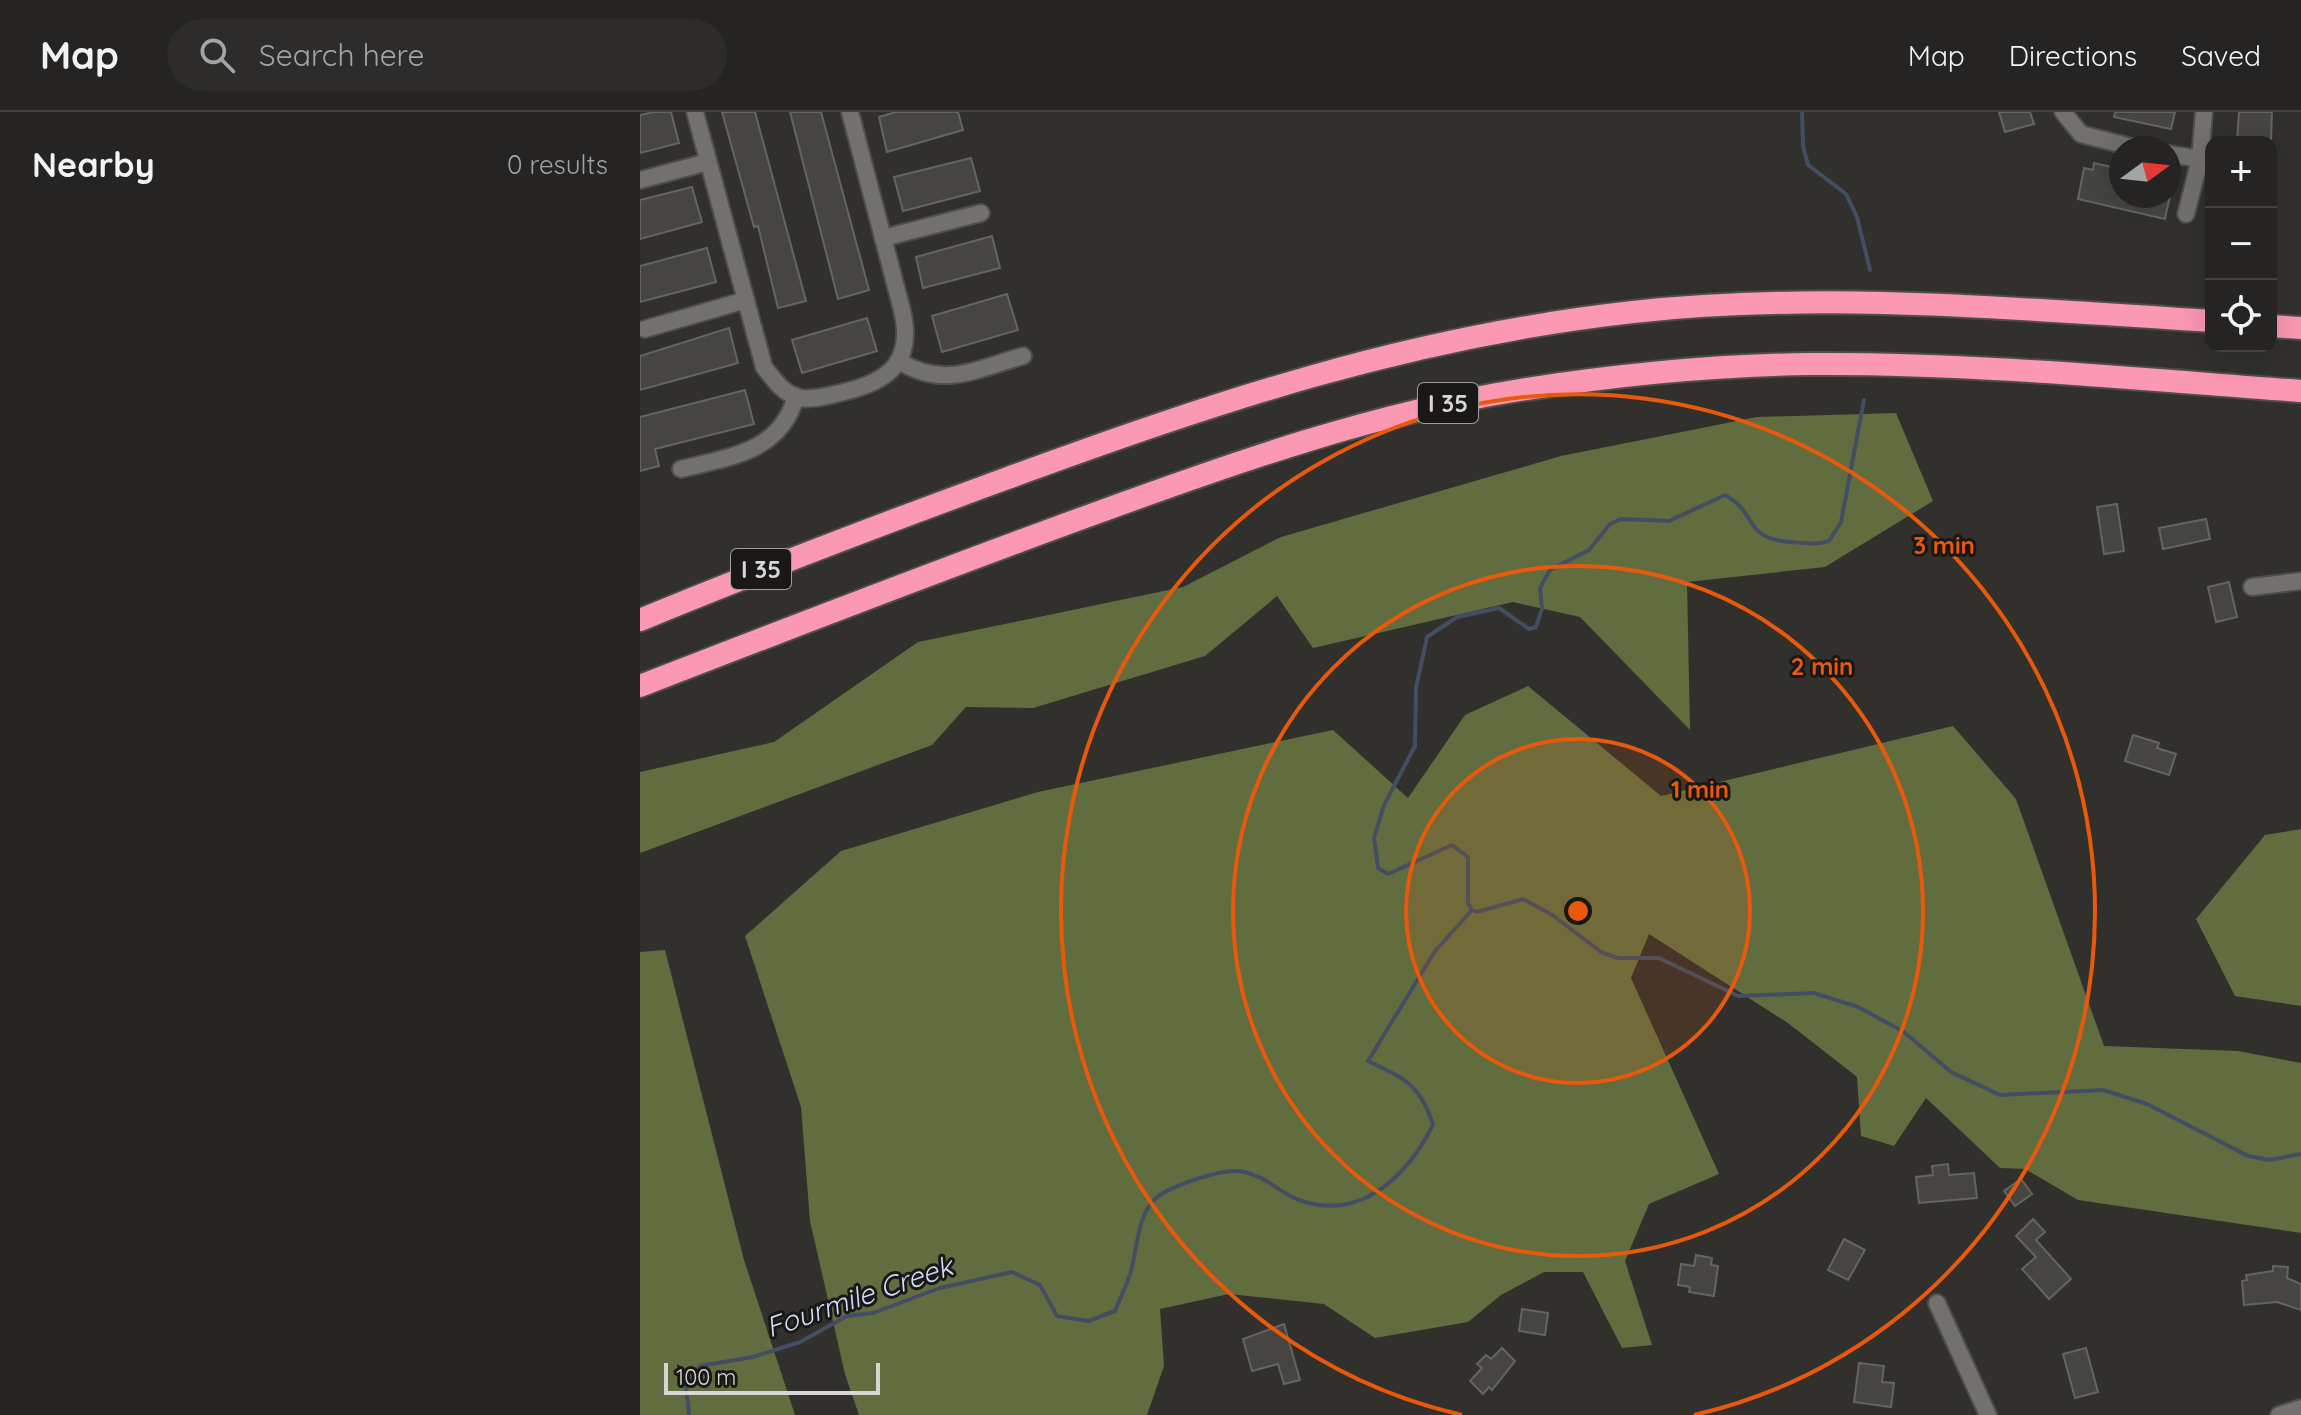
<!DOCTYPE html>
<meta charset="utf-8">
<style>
:root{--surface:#252422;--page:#2d2c2a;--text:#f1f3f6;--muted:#a3a4a5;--line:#424140}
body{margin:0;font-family:Quicksand,sans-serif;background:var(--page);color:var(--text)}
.controls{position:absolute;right:24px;top:24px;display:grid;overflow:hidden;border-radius:16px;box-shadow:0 8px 32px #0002}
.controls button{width:72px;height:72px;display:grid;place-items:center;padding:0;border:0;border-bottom:2px solid var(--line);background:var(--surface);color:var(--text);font:40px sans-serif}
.compass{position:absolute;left:1469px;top:24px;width:72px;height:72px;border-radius:50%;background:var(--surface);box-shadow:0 8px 32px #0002;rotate:75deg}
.scale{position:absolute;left:24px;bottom:20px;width:216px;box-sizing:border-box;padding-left:8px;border:4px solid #d7d6d4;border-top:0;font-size:22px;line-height:28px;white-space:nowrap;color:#d7d6d4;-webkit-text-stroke:6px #191817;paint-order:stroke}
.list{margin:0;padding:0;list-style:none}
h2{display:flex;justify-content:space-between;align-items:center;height:104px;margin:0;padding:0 32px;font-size:34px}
h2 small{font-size:26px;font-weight:400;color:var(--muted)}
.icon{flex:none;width:44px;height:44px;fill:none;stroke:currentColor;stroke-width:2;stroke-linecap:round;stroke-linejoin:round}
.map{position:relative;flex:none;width:1661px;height:1303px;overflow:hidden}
header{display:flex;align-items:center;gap:48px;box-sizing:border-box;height:112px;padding:0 40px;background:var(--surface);border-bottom:2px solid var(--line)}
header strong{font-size:38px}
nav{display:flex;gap:44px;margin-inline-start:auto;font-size:28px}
.search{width:560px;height:72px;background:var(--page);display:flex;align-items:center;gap:20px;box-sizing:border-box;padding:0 28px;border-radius:44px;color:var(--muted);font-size:30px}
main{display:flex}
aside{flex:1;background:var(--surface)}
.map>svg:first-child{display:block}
.forest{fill:#626d3f}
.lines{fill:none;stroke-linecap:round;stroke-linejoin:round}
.stream{stroke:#434e64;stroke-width:4}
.building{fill:#464541;stroke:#656460;stroke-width:2}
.minor-casing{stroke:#4e4d4a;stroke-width:20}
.highway-casing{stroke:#4e4d4a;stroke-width:26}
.minor{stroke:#73716d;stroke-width:16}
.highway{stroke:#fb98b2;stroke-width:22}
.ring{fill:none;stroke:#e8590c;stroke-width:4}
.labels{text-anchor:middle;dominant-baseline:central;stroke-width:6;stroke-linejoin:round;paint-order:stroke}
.shield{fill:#191817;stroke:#9e9d9b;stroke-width:2}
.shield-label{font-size:24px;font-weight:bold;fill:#d7d6d4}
.water-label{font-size:28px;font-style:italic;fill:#cfdff9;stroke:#191817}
.centre{fill:#e8590c;stroke:#191817;stroke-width:4}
.ring-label{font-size:24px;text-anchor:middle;font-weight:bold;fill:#e8590c;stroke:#191817;stroke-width:6;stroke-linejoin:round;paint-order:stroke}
</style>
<header>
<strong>Map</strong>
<div class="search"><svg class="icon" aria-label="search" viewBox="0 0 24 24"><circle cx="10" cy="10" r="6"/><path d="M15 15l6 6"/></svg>Search here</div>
<nav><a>Map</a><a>Directions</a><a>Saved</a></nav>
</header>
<main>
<aside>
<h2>Nearby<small>0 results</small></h2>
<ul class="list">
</ul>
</aside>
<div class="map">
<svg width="1661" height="1303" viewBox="0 0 1661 1303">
<rect width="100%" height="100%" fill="#31302d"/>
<g class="forest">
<path d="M 1256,301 L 1293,389 L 1185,455 L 1047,470 L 1050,618 L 940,505 L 873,490 L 673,536 L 637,484 L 565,544 L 393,596 L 326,595 L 292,633 L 0,741 L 0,660 L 134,630 L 278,530 L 543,475 L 641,425 L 921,344 L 1117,305 Z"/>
<path d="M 888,574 L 1021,684 L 1313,614 L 1376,687 L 1464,934 L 1598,939 L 1661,951 L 1661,1121 L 1438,1088 L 1385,1057 L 1360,1056 L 1286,986 L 1254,1034 L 1221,1024 L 1217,965 L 1148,911 L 1009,822 L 991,866 L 1079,1062 L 1009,1092 L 985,1149 L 1012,1233 L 982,1236 L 943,1160 L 904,1160 L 861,1183 L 828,1210 L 735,1226 L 684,1192 L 589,1182 L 520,1197 L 524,1254 L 507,1303 L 219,1303 L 205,1262 L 170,1109 L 161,995 L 105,824 L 201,739 L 398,680 L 693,618 L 768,686 L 825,603 Z"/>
<path d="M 1661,717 L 1661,894 L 1595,884 L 1556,807 L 1625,723 Z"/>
<path d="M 25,838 L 104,1148 L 155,1303 L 0,1303 L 0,840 Z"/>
</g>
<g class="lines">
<g class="stream">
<path d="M 1162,0 L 1163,34 L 1168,53 L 1206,82 L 1217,105 L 1230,158"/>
<path d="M 832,798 L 828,791 L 828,745 L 812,733 L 748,762 L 738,756 L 734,726 L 744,693 L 775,634 L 776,576 L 787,525 L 817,505 L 859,496 L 889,517 L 896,515 L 902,497 L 900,476 L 910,458 L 949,438 L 970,412 L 981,407 L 1029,409 L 1085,383 C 1119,402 1102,426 1150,430 C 1165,431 1174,433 1189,429 L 1201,410 L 1224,288"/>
<path d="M 832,798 L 837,800 L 883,787 L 914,804 L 961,840 L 978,846 L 1019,846 L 1098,884 L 1174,881 L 1218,895 L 1264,920 L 1311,960 L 1360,983 L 1463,978 L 1507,992 L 1608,1044 L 1629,1048 L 1661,1042"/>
<path d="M 49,1303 L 46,1274 L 60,1254 L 113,1245 L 160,1230 L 207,1204 L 233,1201 L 300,1176 L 372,1160 L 400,1173 L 417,1204 L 448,1209 L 475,1199 C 480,1186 487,1173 491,1159 C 497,1138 497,1107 513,1089 C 527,1074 585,1055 604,1060 C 625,1064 640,1081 659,1088 C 721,1110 767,1064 793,1013 C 781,973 764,966 728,949 L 795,839 L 832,798"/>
</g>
</g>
<g class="building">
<path d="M 14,0 L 31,0 L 39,31 L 0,41 L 0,3 Z"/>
<path d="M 82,0 L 115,0 L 166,189 L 138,196 L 118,114 L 114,115 Z"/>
<path d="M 150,0 L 181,0 L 229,178 L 198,187 Z"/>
<path d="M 256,0 L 318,0 L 323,18 L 247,40 L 239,5 Z"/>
<path d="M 1359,0 L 1390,0 L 1394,12 L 1365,20 Z"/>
<path d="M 1475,0 L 1535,0 L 1531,17 L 1474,5 Z"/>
<path d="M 1599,0 L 1632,0 L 1631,30 L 1597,30 Z"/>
<path d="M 331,46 L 340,79 L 263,99 L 254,65 Z"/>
<path d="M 1454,51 L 1481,57 L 1481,84 L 1530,84 L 1525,107 L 1438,87 L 1444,56 L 1453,58 Z"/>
<path d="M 52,75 L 62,110 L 0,127 L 0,88 Z"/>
<path d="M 352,124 L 360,156 L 283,176 L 276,145 Z"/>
<path d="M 67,136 L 76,170 L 0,190 L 0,154 Z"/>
<path d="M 367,182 L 378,218 L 302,240 L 292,204 Z"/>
<path d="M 227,206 L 237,239 L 162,261 L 152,228 Z"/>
<path d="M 89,216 L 98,251 L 0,278 L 0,244 Z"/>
<path d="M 105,278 L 114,312 L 15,337 L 19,354 L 0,359 L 0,305 Z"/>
<path d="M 1477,392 L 1484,439 L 1464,442 L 1457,395 Z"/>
<path d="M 1566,407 L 1570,427 L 1523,437 L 1519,416 Z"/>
<path d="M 1589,470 L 1597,505 L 1576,510 L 1568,475 Z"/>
<path d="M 1493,623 L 1519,631 L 1517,636 L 1536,642 L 1529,663 L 1485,649 Z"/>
<path d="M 1308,1052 L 1309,1063 L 1334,1061 L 1337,1086 L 1279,1091 L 1276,1065 L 1293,1063 L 1292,1054 Z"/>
<path d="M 1381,1067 L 1392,1082 L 1375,1094 L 1364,1079 Z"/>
<path d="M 1393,1107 L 1405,1120 L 1396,1128 L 1431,1167 L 1409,1187 L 1382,1157 L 1396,1145 L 1376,1124 Z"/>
<path d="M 1204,1127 L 1225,1138 L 1208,1168 L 1188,1158 Z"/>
<path d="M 1056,1143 L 1072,1146 L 1071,1153 L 1078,1154 L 1074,1184 L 1049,1180 L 1050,1175 L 1038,1173 L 1041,1152 L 1054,1154 Z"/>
<path d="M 1633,1154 L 1648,1155 L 1647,1166 L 1661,1172 L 1661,1198 L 1637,1190 L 1604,1193 L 1602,1169 L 1607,1168 L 1606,1163 L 1633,1159 Z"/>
<path d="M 882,1197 L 908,1201 L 905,1223 L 879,1219 Z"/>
<path d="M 644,1212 L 660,1268 L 644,1272 L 638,1252 L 612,1259 L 603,1227 Z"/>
<path d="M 862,1236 L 875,1249 L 852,1278 L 849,1275 L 843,1282 L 830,1269 L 842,1256 L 837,1252 L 846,1243 L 851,1247 Z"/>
<path d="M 1446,1236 L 1458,1280 L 1435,1286 L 1423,1242 Z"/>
<path d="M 1219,1251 L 1244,1254 L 1242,1270 L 1254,1271 L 1251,1295 L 1214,1290 Z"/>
</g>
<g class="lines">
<defs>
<g id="minor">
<path d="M 55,0 L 124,255 C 134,268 144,283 161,286 C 175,288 191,283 204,280 C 251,269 274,248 262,198 L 210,0"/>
<path d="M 1423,0 L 1441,22 L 1495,36"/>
<path d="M 1529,42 L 1560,47"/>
<path d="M 0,68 L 68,50"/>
<path d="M 1546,102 L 1560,47 L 1564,0"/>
<path d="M 243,126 L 341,101"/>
<path d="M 5,217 L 106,188"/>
<path d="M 259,249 C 303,277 337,257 383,244"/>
<path d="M 41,357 C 90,345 141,340 156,284"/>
<path d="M 1612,475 L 1661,469"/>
<path d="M 1297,1191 L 1348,1303"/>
<path d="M 1639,1303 L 1661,1296"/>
</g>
<g id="highway">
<path d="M 1631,214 L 1661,216"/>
<path d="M 0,508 C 121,458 242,412 365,367 C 576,290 767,225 993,200 C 1185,179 1379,197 1571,209"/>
<path d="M 0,574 C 152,515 305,456 459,400 C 596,350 735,301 880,278 C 976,263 1074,253 1171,252 C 1334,251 1498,267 1661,279"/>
</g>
</defs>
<use href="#minor" class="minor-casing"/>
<use href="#highway" class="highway-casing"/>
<use href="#minor" class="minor"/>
<use href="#highway" class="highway"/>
</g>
<circle cx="938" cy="799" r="172" fill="#e8590c" fill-opacity=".12"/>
<g class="ring">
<circle cx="938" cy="799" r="172"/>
<circle cx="938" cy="799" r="345"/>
<path d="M822 1303A517 517 0 1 1 1054 1303"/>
</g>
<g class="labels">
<g class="shield">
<rect x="778" y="271" width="60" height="40" rx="6"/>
<rect x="91" y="437" width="60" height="40" rx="6"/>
</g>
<g class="shield-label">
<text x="808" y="291">I 35</text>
<text x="121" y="457">I 35</text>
</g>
<g class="water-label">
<text transform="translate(219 1184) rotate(-19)">Fourmile Creek</text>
</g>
</g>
<circle cx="938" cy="799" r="12" class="centre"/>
<g class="ring-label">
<text x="1304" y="442">3 min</text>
<text x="1182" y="563">2 min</text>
<text x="1060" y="686">1 min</text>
</g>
</svg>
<div class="controls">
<button>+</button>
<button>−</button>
<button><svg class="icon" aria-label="locate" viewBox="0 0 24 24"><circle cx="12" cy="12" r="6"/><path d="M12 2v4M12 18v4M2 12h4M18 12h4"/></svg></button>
</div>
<svg class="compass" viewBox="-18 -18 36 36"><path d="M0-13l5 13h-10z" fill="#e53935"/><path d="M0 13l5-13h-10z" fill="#a3a4a5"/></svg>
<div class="scale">100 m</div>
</div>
</main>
